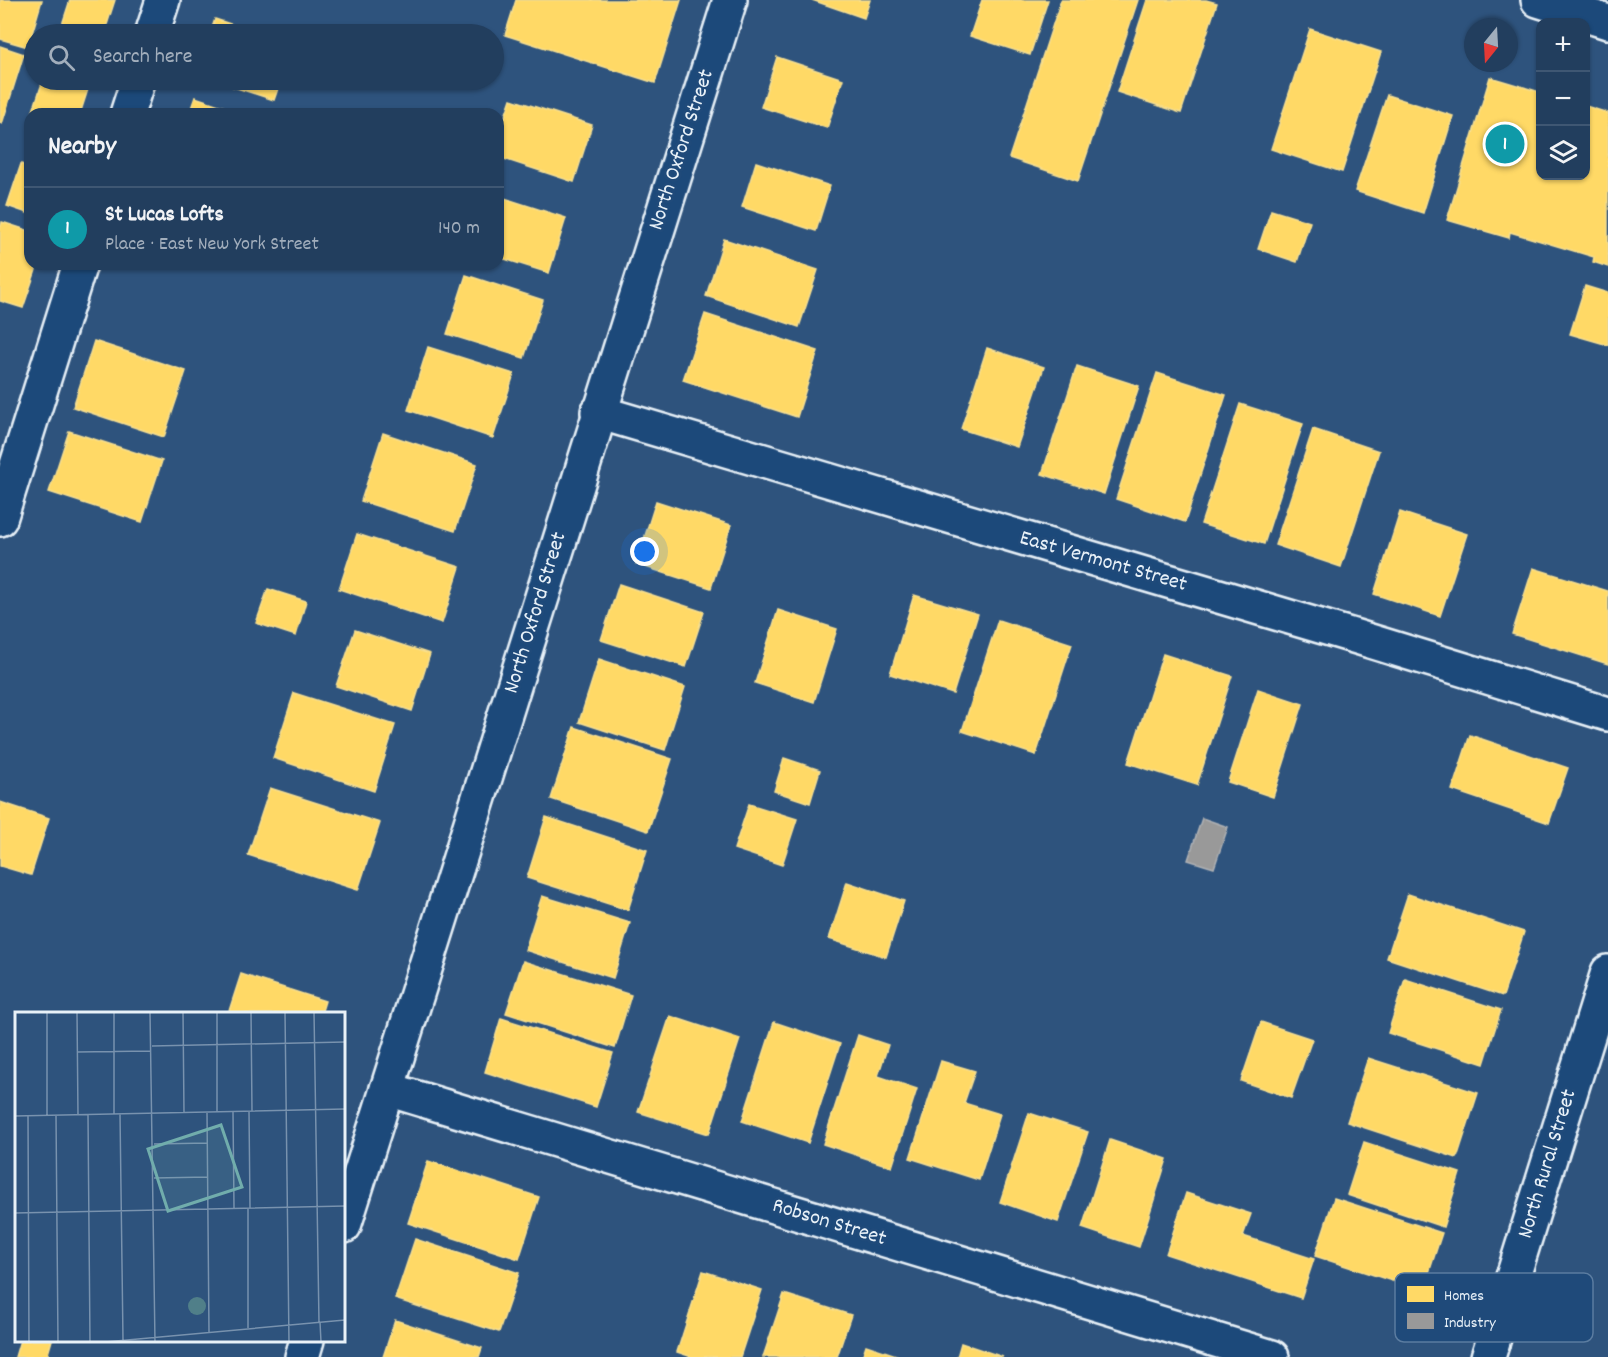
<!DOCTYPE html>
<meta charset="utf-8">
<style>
:root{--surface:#223e5e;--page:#2a4564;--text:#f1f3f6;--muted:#a2aebc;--line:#3f5773;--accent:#e69b98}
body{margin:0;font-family:Dekko,sans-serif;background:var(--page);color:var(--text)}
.controls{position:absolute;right:18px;top:18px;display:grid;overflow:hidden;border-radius:12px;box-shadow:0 2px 4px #0004}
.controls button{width:54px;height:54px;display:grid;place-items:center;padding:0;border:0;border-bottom:2px solid var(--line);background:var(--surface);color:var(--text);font:30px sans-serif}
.compass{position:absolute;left:1464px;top:18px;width:54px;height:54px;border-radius:50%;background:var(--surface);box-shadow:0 2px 4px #0004;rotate:198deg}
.you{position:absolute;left:645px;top:552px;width:21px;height:21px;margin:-15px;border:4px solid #fff;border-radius:50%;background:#1a73e8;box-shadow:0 0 0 9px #1a73e833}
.badge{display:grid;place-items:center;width:39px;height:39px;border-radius:50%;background:var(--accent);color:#fff;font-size:20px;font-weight:700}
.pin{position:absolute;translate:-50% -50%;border:3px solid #fff;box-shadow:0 2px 6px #0006}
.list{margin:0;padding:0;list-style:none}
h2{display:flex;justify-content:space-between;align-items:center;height:78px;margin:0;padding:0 24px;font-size:26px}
h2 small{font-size:20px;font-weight:400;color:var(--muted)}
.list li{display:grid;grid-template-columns:39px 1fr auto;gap:18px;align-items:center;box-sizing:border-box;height:84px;padding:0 24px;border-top:2px solid var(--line)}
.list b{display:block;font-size:22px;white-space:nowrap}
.list p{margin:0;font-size:20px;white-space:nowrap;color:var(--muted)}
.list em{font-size:20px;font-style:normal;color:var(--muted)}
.icon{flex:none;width:33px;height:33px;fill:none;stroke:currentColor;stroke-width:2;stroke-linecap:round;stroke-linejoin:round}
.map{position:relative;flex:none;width:1608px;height:1357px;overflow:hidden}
.search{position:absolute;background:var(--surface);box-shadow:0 2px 4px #0004;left:24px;top:24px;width:480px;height:66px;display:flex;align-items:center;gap:15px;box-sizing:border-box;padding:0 21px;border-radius:33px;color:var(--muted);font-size:22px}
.panel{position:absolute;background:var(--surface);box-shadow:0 2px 4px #0004;left:24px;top:108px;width:480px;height:162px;border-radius:18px}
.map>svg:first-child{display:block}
.homes{fill:#ffd966;stroke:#f8e092;stroke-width:1.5}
.industry{fill:#999;stroke:#b1b3b6;stroke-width:1.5}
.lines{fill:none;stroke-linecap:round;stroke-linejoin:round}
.street-casing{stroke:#e8f1f8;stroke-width:38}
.secondary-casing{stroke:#e8f1f8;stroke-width:38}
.street{stroke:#1f4a7a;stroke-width:33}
.secondary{stroke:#1f4a7a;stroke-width:33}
.labels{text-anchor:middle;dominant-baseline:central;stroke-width:6;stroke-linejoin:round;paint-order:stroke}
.street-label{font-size:22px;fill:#e8f1f8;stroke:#1f4a7a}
.inset-road{fill:none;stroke:#7892ae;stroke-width:1.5}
.view{fill:#71adac;fill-opacity:0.15;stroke:#71adac;stroke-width:3}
.inset-edge{fill:none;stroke:#e8f1f8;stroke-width:3}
.key{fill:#1f4a7a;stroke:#5b7ca0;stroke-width:1.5}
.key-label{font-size:16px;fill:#e8f1f8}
</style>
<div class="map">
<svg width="1608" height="1357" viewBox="0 0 1608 1357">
<rect width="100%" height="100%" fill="#2e537d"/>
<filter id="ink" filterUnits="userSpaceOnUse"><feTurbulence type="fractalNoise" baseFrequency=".0167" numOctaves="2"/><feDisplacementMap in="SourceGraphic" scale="12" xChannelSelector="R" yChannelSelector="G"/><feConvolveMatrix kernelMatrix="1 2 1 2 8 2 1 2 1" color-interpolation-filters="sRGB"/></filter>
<g filter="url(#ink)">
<g class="homes">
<path d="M 0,0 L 42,0 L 28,47 L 0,39 Z"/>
<path d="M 70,0 L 115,0 L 104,34 L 59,34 Z"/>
<path d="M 516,0 L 681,0 L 655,83 L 505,35 Z"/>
<path d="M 812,0 L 870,0 L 864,18 Z"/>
<path d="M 982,0 L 1048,0 L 1030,55 L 970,36 Z"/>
<path d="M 1061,0 L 1138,0 L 1078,181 L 1009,158 Z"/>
<path d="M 1147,0 L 1206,0 L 1217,3 L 1181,113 L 1117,92 Z"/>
<path d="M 215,19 L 261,34 L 210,34 Z"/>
<path d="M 1310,29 L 1381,52 L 1342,172 L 1271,149 Z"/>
<path d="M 0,46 L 24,54 L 2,124 L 0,123 Z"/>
<path d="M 777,57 L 843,79 L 827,128 L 761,107 Z"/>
<path d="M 1490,77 L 1540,92 L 1540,176 L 1586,176 L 1586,106 L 1608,113 L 1608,267 L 1593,262 L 1594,257 L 1510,232 L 1509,238 L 1447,220 Z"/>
<path d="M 43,80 L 91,80 L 80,114 L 32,114 Z"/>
<path d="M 212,80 L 281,80 L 274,100 Z"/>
<path d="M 1387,95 L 1453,116 L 1423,213 L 1355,191 Z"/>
<path d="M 195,97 L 246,114 L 189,114 Z"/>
<path d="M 511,99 L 592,125 L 574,182 L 498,157 L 498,137 Z"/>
<path d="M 756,162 L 830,186 L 816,231 L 742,207 Z"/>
<path d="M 21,164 L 30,167 L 30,214 L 7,206 Z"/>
<path d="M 498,196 L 566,218 L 549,273 L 498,257 Z"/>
<path d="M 1271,210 L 1310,222 L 1297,262 L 1258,249 Z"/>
<path d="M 2,222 L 30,231 L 30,264 L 38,264 L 23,308 L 0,301 L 0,228 Z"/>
<path d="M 724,239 L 818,270 L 799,327 L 706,296 Z"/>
<path d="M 466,275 L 543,300 L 524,358 L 447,334 Z"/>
<path d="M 1585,286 L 1608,293 L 1608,345 L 1570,334 Z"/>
<path d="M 705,314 L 818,351 L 797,417 L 683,380 Z"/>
<path d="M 94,341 L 186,371 L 164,437 L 73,407 Z"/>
<path d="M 428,347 L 514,374 L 493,438 L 408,410 Z"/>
<path d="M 987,348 L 1044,367 L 1017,447 L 961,429 Z"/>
<path d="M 1077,366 L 1139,386 L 1104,494 L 1042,474 Z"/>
<path d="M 1157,373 L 1226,395 L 1185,522 L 1116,499 Z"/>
<path d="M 1240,404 L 1303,424 L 1264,544 L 1201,524 Z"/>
<path d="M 1313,429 L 1379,451 L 1341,567 L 1275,545 Z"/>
<path d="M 69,431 L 162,461 L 142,522 L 49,492 Z"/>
<path d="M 383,433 L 477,464 L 455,531 L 361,501 Z"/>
<path d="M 656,501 L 731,525 L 711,588 L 636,564 Z"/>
<path d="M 1400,512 L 1467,534 L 1440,616 L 1374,594 Z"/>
<path d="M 357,534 L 460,567 L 442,623 L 339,589 Z"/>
<path d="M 1533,568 L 1608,591 L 1608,664 L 1512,634 Z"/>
<path d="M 619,584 L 704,612 L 686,667 L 601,640 Z"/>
<path d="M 268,589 L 306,601 L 296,636 L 256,623 Z"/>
<path d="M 914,595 L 978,614 L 953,694 L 890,674 Z"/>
<path d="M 778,610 L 837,629 L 814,702 L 755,683 Z"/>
<path d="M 998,620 L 1072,644 L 1036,755 L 962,731 Z"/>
<path d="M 355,630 L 430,654 L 412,711 L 336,686 Z"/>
<path d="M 1163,654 L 1232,676 L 1197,785 L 1128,763 Z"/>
<path d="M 599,659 L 685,687 L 665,750 L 579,722 Z"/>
<path d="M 1258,689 L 1303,704 L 1273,797 L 1228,782 Z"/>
<path d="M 294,693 L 395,725 L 374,791 L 273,758 Z"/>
<path d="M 574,727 L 672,759 L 648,831 L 551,799 Z"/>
<path d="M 1470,735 L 1568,768 L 1549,823 L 1452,790 Z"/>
<path d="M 784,758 L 820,770 L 810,803 L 774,791 Z"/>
<path d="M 270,788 L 380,823 L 358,890 L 248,855 Z"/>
<path d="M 0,802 L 49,818 L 31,875 L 0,866 Z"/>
<path d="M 749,804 L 797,819 L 782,865 L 734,849 Z"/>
<path d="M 546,817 L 647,850 L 628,910 L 527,878 Z"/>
<path d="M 847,882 L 904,901 L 886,957 L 829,939 Z"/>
<path d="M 1408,894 L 1524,932 L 1503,996 L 1387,958 Z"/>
<path d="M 542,896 L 630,923 L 613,978 L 525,950 Z"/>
<path d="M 523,961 L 631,995 L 615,1048 L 506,1013 Z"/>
<path d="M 241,974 L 325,1001 L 321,1014 L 228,1014 Z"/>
<path d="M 1405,979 L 1501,1010 L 1484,1064 L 1388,1033 Z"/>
<path d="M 670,1016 L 740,1039 L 709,1134 L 638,1112 Z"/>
<path d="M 501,1018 L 613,1053 L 596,1107 L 485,1072 Z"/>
<path d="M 774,1022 L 840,1044 L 808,1143 L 742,1121 Z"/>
<path d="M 1261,1022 L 1312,1039 L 1291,1098 L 1241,1081 Z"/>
<path d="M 858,1035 L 888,1045 L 878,1076 L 917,1089 L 892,1167 L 823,1144 Z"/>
<path d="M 1368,1058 L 1478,1093 L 1457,1158 L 1347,1122 Z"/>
<path d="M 941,1061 L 975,1071 L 964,1103 L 1000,1114 L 979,1180 L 910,1158 Z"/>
<path d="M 1029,1113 L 1088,1132 L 1058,1222 L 1000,1202 Z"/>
<path d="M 1110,1140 L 1167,1159 L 1139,1247 L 1082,1228 Z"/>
<path d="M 1364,1142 L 1460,1173 L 1443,1227 L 1347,1195 Z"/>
<path d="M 428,1161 L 539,1197 L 519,1259 L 408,1223 Z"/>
<path d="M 1186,1193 L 1251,1214 L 1243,1236 L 1314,1259 L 1301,1298 L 1166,1254 Z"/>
<path d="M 1334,1198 L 1442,1233 L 1423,1291 L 1315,1256 Z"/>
<path d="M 415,1239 L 519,1273 L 499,1332 L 395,1299 Z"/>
<path d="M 703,1271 L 762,1290 L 740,1357 L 692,1357 L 677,1352 Z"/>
<path d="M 784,1294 L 851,1315 L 837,1357 L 763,1357 Z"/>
<path d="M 395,1320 L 482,1348 L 479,1357 L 383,1357 Z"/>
<path d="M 20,1340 L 52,1340 L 47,1357 L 15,1357 Z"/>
<path d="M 961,1343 L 1003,1357 L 957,1357 Z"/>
<path d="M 866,1345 L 902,1357 L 862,1357 Z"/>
</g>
<path class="industry" d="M 1202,818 L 1228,827 L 1214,868 L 1188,860 Z"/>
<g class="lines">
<defs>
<g id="street">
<path d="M 152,34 L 163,0"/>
<path d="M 127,114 L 138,80"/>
<path d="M 598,412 L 1357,637 L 1608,714"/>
<path d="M 0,519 L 80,264"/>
<path d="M 387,1089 L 1272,1357"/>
<path d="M 344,1226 L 730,0"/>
<path d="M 302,1357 L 307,1340"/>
</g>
<g id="secondary">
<path d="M 1538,0 L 1608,22"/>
<path d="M 1488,1357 L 1608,972"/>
</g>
</defs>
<use href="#street" class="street-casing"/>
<use href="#secondary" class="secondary-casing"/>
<use href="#street" class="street"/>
<use href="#secondary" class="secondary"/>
</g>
</g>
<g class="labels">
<g class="street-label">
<text transform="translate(682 150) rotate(-72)">North Oxford Street</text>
<text transform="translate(1103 562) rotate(16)">East Vermont Street</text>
<text transform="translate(536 613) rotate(-73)">North Oxford Street</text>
<text transform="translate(1548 1164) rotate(-73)">North Rural Street</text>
<text transform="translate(829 1223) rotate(17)">Robson Street</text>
</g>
</g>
<g transform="translate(15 1012)">
<rect width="330" height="330" fill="#2e537d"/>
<path d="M173 294a9 9 0 1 1 18 0a9 9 0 1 1-18 0Z" fill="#507f89"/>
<path class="inset-road" d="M 0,0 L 0,104M 32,0 L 32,103M 62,0 L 63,103M 99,0 L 99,102M 135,0 L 140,330M 168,0 L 169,101M 202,0 L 202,100M 236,0 L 237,99M 270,0 L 274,330M 299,0 L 304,310M 137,34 L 330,30M 62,40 L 135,39M 234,99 L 235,196M 192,100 L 194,320M 218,100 L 219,196M 105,102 L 108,328M 13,103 L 14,330M 41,103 L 43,330M 73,103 L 75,330M 0,104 L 330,97M 139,132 L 193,131M 139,166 L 193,165M 233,196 L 233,316M 0,201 L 330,194M 305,310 L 306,330M 90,330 L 330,308"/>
<path class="view" d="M 206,113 L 227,175 L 153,199 L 133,137 Z"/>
<rect width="330" height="330" class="inset-edge"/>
</g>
<rect x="1395" y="1273" width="198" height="69" rx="9" class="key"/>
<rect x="1407" y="1286" width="27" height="16" fill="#ffd966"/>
<rect x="1407" y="1313" width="27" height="16" fill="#999"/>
<g class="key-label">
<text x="1444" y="1300">Homes</text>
<text x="1444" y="1327">Industry</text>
</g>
</svg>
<div class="controls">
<button>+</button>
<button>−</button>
<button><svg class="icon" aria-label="layers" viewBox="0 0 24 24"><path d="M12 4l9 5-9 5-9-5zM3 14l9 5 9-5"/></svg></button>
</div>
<svg class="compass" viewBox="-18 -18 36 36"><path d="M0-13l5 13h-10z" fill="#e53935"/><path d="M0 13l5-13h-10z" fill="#a2aebc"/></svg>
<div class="you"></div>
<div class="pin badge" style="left:1505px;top:144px;background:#0f9aa8">1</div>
<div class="search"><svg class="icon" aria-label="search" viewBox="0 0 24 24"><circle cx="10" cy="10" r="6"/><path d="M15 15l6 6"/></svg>Search here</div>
<section class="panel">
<h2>Nearby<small></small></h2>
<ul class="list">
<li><span class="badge" style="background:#0f9aa8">1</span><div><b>St Lucas Lofts</b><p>Place · East New York Street</p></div><em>140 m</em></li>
</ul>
</section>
</div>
